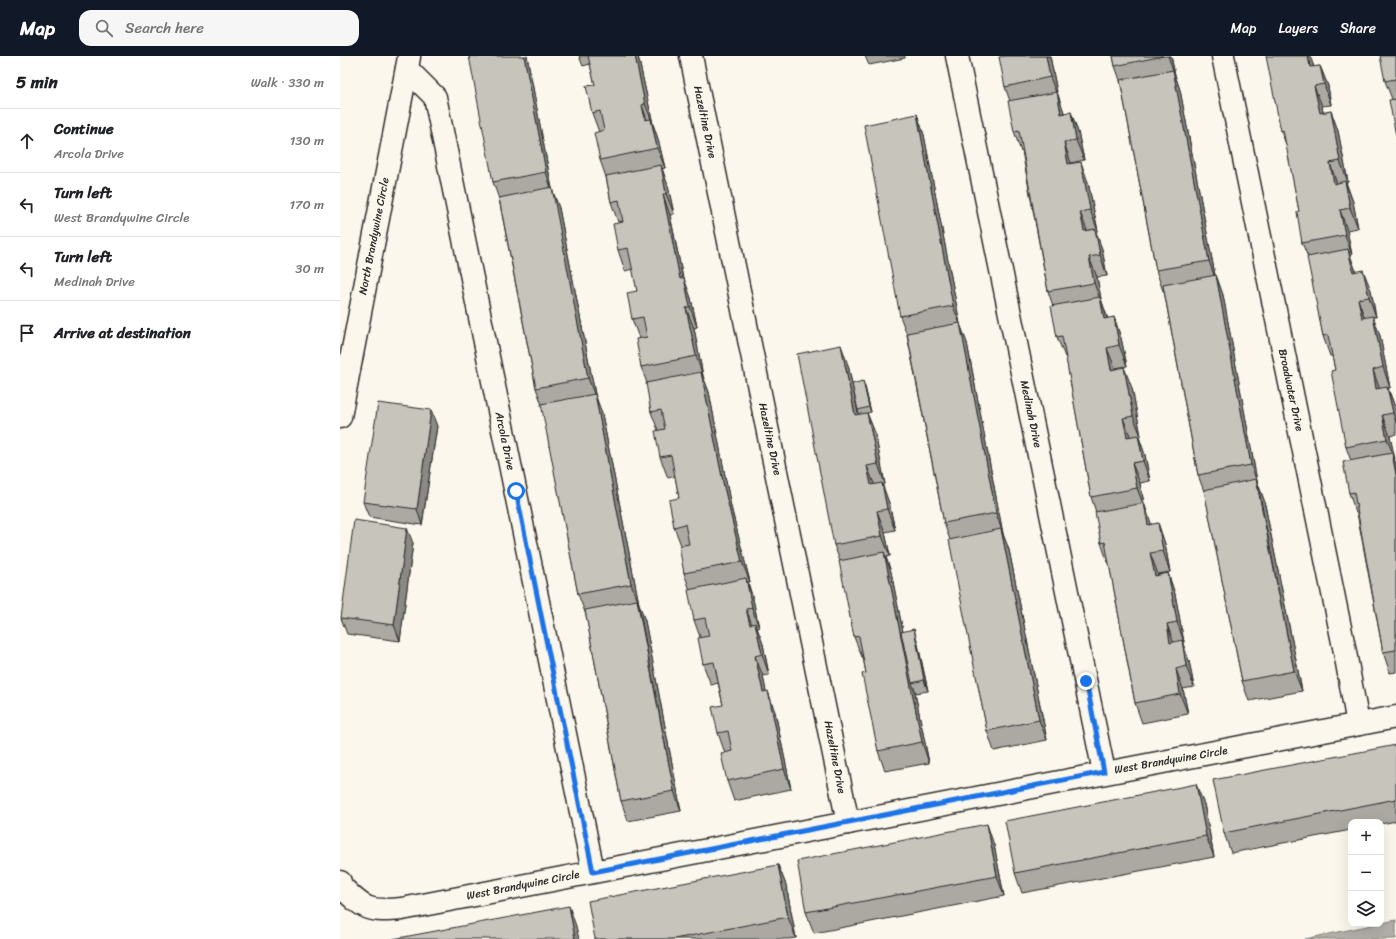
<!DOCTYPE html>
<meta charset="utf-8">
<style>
:root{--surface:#fff;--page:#f6f6f6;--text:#202124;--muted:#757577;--line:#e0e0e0;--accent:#111827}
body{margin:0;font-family:Sriracha,sans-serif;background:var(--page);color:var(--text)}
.controls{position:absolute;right:12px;bottom:12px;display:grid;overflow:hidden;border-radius:8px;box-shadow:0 4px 16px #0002}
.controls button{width:36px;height:36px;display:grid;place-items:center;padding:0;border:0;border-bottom:1px solid var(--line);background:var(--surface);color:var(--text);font:20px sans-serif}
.stop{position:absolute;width:12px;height:12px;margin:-9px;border:3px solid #1a73e8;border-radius:50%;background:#fff}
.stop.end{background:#1a73e8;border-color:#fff;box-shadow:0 1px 4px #0008}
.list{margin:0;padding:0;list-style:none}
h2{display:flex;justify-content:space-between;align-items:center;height:52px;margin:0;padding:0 16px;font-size:17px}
h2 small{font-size:13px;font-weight:400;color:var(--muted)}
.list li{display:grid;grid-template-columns:26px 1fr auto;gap:12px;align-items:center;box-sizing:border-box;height:64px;padding:0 16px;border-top:1px solid var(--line)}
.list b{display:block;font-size:15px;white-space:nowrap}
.list p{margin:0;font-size:13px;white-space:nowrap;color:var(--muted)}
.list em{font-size:13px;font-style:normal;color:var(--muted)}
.icon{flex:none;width:22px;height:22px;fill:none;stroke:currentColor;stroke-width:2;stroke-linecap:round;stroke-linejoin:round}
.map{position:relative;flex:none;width:1056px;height:883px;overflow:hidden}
header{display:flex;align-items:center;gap:24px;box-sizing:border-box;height:56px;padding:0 20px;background:var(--accent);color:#fff}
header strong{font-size:19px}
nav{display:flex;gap:22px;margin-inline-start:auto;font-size:14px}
.search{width:280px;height:36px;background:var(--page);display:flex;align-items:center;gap:10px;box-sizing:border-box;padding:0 14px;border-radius:12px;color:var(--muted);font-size:15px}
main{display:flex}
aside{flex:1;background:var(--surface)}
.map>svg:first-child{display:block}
.water{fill:#b1afa7;stroke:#7b7a75}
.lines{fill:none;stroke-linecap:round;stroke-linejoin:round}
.street-casing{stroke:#2b2b2b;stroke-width:25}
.street{stroke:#fbf7ec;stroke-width:22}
.wall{fill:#aba9a2;stroke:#2b2b2b;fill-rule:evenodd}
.shaded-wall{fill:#8b8984;stroke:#2b2b2b}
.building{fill:#c7c4bc;stroke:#2b2b2b}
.route{stroke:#1a73e8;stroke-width:5}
.labels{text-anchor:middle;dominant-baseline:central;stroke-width:3;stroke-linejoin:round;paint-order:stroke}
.street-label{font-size:11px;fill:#2b2b2b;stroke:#fbf7ec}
</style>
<header>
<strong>Map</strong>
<div class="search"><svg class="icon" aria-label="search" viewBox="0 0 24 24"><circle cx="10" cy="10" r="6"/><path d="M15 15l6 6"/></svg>Search here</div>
<nav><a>Map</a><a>Layers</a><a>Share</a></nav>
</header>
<main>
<aside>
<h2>5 min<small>Walk · 330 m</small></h2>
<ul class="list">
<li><svg class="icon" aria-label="ahead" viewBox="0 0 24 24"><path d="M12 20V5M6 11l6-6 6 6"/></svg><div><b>Continue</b><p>Arcola Drive</p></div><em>130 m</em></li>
<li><svg class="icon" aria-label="left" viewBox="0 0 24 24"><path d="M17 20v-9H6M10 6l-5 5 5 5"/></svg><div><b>Turn left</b><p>West Brandywine Circle</p></div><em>170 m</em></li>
<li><svg class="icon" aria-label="left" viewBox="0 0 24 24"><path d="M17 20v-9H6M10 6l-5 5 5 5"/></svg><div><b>Turn left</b><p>Medinah Drive</p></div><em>30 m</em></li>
<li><svg class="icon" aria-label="arrive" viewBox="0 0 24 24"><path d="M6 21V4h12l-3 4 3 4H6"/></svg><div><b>Arrive at destination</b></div></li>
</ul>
</aside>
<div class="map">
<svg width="1056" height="883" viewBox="0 0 1056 883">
<rect width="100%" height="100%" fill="#fbf7ec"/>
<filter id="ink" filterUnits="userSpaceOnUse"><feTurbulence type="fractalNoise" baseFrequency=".025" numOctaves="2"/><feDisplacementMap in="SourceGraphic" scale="8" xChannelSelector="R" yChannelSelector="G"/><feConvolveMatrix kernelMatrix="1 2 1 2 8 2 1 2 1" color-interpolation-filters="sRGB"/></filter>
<g filter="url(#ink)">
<path class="water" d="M 1056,864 L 1056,883 L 965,883 Z"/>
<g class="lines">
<defs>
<g id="street">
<path d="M 351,0 L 508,767"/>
<path d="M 617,0 L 764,716"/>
<path d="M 883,0 L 1005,596 L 1018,668"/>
<path d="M 67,13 L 95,41 L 253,815"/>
<path d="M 0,361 L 69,1"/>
<path d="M 0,826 L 1,830 C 24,854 30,856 62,853 L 1056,661"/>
</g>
</defs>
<use href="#street" class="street-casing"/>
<use href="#street" class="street"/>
</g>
<g class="wall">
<path d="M 187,0 L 212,133 L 219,152 L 255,338 L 262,358 L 299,548 L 305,565 L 341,755 L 288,765 L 281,745 L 246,559 L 238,538 L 202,349 L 196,332 L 159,143 L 153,126 Z"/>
<path d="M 239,0 L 298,0 L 313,68 L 318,83 L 325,112 L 322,113 L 328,130 L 334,158 L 330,159 L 343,222 L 351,242 L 357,271 L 354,272 L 363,320 L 369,336 L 391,451 L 410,526 L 408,526 L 413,543 L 419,572 L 417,572 L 423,588 L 429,619 L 423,620 L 426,636 L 435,656 L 451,733 L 394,745 L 387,725 L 385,697 L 378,677 L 383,649 L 378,627 L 371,629 L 363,608 L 360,581 L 354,564 L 350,534 L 344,517 L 341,489 L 334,471 L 339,442 L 335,420 L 328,422 L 320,401 L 318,374 L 311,356 L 307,327 L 301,311 L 299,282 L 292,263 L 297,235 L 293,213 L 285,215 L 278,194 L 283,165 L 278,166 L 271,146 L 266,121 L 260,104 L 259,76 L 252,57 L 255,29 L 250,8 L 243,10 Z"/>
<path d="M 525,0 L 565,0 L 565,2 L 529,9 Z"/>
<path d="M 664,0 L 710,0 L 717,36 L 724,57 L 731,56 L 738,76 L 744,104 L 731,107 L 732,108 L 748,126 L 758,175 L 755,175 L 762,193 L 767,220 L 757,221 L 761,243 L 768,263 L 774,261 L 781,282 L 787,310 L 775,312 L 775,313 L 792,332 L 801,380 L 799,381 L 805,399 L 810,425 L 800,427 L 804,447 L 811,469 L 818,467 L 825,488 L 830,516 L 818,518 L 818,519 L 828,517 L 835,538 L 844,586 L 842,586 L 849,605 L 854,631 L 843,633 L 848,658 L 802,667 L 795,647 L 769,507 L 768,507 L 761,487 L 756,456 L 751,441 L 726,301 L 725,301 L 717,281 L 713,250 L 708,235 L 682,95 L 681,96 L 674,75 L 670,45 L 665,31 Z"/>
<path d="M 773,0 L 831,0 L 835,19 L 840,34 L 875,219 L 876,219 L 883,239 L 917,425 L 924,444 L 962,635 L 909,645 L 902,625 L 865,438 L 858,419 L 824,235 L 823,235 L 816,214 L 780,24 L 775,10 Z"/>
<path d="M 1056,0 L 1056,80 L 1052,43 L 1045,25 Z"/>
<path d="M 973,8 L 974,11 L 980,10 L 988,30 L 991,49 L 982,50 L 983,57 L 991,55 L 998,75 L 1008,126 L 1006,126 L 1013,146 L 1018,172 L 1007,174 L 1012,199 L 1010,200 L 1016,215 L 1031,234 L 1036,261 L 1033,261 L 1040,280 L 1050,332 L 1048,332 L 1055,351 L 1056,357 L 1056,378 L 1050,380 L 1054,403 L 1056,408 L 1056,616 L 1050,617 L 1043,596 L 1017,457 L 1016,457 L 1009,437 L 1011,405 L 1006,391 L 995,314 L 992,300 L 990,300 L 983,280 L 968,201 L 962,187 L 959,155 L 947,91 L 941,75 Z"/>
<path d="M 577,58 L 584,79 L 620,268 L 627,287 L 663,478 L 669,494 L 707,684 L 654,695 L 647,675 L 610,484 L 604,467 L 567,279 L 560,260 Z"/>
<path d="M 508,309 L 512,328 L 525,331 L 531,356 L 527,357 L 535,377 L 545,428 L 542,429 L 549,447 L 555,474 L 545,476 L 550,500 L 546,501 L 551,516 L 563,576 L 577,584 L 588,635 L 576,637 L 574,632 L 589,707 L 545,715 L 538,695 L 526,617 L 523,601 L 522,601 L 514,581 L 500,505 L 494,489 ZM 513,332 L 518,354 L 519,358 L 518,359 Z"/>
<path d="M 97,370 L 82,469 L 29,461 L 23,446 Z"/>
<path d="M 73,487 L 60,585 L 7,578 L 1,562 Z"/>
<path d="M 1056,689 L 1056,765 L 1041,768 L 1041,766 L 1011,766 L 1011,774 L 891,797 L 884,777 Z"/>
<path d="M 864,748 L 874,801 L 682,837 L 675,817 Z"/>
<path d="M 654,789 L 664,840 L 474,877 L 466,856 Z"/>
<path d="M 438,809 L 446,829 L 456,882 L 448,883 L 255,883 Z"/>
</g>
<g class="shaded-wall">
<path d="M 184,0 L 187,0 L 212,133 L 219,152 L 256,343 L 248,322 L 212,135 L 206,116 Z"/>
<path d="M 295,0 L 298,0 L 313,68 L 305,48 Z"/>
<path d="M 706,0 L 710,0 L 718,42 L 710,21 Z"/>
<path d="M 828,0 L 831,0 L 835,19 L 840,34 L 876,225 L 869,205 L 833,14 Z"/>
<path d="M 968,0 L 970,0 L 973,8 L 977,30 L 970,11 Z"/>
<path d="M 980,10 L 988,30 L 991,49 L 984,28 Z"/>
<path d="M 974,30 L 982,50 L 987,78 L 980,57 Z"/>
<path d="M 717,36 L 724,56 L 728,78 L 721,58 Z"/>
<path d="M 302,49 L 309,69 L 305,64 Z"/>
<path d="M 991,55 L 998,75 L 1008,126 L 1000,105 Z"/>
<path d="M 731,56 L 738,76 L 744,104 L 736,84 Z"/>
<path d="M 577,58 L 584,79 L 620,268 L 627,287 L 663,478 L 656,457 L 620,268 L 613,250 Z"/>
<path d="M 311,63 L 318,83 L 325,112 L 317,92 Z"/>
<path d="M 724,86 L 731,107 L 736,129 L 728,108 Z"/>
<path d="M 741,106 L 748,126 L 758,175 L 750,154 Z"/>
<path d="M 990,107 L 997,128 L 994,128 Z"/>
<path d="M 321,109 L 328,130 L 334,158 L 326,138 Z"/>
<path d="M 1005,125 L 1013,146 L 1018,172 L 1010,152 Z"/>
<path d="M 323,138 L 330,159 L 347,243 L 340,223 Z"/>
<path d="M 1000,154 L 1007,174 L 1012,199 L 1005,179 Z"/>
<path d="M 740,156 L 748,177 L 744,175 Z"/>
<path d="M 755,173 L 762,193 L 767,220 L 760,199 Z"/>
<path d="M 1008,193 L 1015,213 L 1020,236 L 1013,216 Z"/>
<path d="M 749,201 L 757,221 L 761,243 L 767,262 L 772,284 L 764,263 L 761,246 L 754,227 Z"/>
<path d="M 1023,214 L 1031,234 L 1036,261 L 1029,241 Z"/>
<path d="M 876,219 L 883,239 L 917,425 L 924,444 L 962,635 L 954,615 L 918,429 L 911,409 Z"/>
<path d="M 344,222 L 351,242 L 357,271 L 350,251 Z"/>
<path d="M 1018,243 L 1025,263 L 1022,262 Z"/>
<path d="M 346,252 L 354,272 L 363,320 L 356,300 Z"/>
<path d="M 1033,260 L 1040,280 L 1050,332 L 1043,311 Z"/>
<path d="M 774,261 L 781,282 L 787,310 L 779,289 Z"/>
<path d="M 501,289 L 508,309 L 523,380 L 515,359 Z"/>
<path d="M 767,292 L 775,312 L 778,334 L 771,314 Z"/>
<path d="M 784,311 L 792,332 L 801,380 L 793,360 Z"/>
<path d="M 1033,314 L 1040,334 L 1036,333 Z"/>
<path d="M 361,316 L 369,336 L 391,451 L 410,526 L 402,506 L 384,431 Z"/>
<path d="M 523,325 L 525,331 L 531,356 L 529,351 Z"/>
<path d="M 1047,331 L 1055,351 L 1056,357 L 1056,367 L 1053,357 Z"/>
<path d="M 255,338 L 262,358 L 299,548 L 305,565 L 341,755 L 334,735 L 298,545 L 291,528 Z"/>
<path d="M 91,354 L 97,370 L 82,469 L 77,453 Z"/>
<path d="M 527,357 L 535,377 L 545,428 L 538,408 Z"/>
<path d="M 1042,359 L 1050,380 L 1055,403 L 1047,383 Z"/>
<path d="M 783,362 L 791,382 L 787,381 Z"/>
<path d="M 798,379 L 805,399 L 810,425 L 803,405 Z"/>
<path d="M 1052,397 L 1056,408 L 1056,419 Z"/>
<path d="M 792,407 L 800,427 L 805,453 L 797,432 Z"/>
<path d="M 527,410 L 535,430 L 531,429 Z"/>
<path d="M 542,427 L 549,447 L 555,474 L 547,453 Z"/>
<path d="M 804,447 L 811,467 L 815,490 L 808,469 Z"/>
<path d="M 537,455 L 545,476 L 550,500 L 542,480 Z"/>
<path d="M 818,467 L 825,488 L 830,516 L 823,495 Z"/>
<path d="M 67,472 L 73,487 L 60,585 L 54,569 Z"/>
<path d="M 661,473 L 669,494 L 707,684 L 699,664 Z"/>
<path d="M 544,496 L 551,516 L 573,626 L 572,627 L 574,632 L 589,707 L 582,686 Z"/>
<path d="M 810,497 L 818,518 L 822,540 L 815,520 Z"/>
<path d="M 828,517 L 835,538 L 844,586 L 837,566 Z"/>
<path d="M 406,522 L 413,543 L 419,572 L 412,552 Z"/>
<path d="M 406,553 L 414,573 L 410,569 Z"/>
<path d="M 415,567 L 423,588 L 429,619 L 422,598 Z"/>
<path d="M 827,568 L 834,588 L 830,587 Z"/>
<path d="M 574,573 L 577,584 L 588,635 L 584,624 Z"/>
<path d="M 842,584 L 849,605 L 854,631 L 846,610 Z"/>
<path d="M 415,600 L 423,620 L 430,656 L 423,636 Z"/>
<path d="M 836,613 L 843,633 L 848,658 L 840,638 Z"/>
<path d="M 428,635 L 435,656 L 451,733 L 444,713 Z"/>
<path d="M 856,728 L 864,748 L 874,801 L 866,780 Z"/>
<path d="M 647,768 L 654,789 L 664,840 L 657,820 Z"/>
<path d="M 438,809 L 446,829 L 456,882 L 448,861 Z"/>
<path d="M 229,850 L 236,870 L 239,883 L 235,883 Z"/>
</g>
<g class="building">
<path d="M 129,0 L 184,0 L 206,116 L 153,126 Z"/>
<path d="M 248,0 L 295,0 L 305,48 L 302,49 L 305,64 L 311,63 L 317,92 L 260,104 L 254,77 L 264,74 L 260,55 L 252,57 L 246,30 L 255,29 Z"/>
<path d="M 665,0 L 706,0 L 710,21 L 665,31 L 659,1 Z"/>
<path d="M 773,0 L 823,0 L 775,10 Z"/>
<path d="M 926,0 L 968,0 L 970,11 L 980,10 L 984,28 L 974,30 L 980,57 L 991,55 L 1000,105 L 990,107 L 994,128 L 1005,125 L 1010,152 L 1000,154 L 1005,179 L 962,187 L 957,156 L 959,155 L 943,74 L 941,75 Z"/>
<path d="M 1040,0 L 1056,0 L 1056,26 L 1055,23 L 1045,25 Z"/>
<path d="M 833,14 L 869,205 L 816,214 L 780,24 Z"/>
<path d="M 717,36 L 721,58 L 731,56 L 736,84 L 724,86 L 728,108 L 741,106 L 750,154 L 740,156 L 744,175 L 755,173 L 760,199 L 749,201 L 754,227 L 708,235 L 679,74 L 674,75 L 668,45 Z"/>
<path d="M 1056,43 L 1056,80 L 1049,44 Z"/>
<path d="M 577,58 L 613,250 L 560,260 L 524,69 Z"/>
<path d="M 321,109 L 326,138 L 323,138 L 340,223 L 344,222 L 350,251 L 346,252 L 356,300 L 301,311 L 296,283 L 307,281 L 303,261 L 292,263 L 287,237 L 297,235 L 288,192 L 278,194 L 273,168 L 283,166 L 279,144 L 271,146 L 266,120 Z"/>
<path d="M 212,131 L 248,322 L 196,332 L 159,142 Z"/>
<path d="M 1008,193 L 1013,216 L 1023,214 L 1029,241 L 1018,243 L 1022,262 L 1033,260 L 1043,311 L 1033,314 L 1036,333 L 1047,331 L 1053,357 L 1042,359 L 1047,383 L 1006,391 L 991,315 L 995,314 L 988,279 L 983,280 L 967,201 Z"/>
<path d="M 876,219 L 911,409 L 858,419 L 823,229 Z"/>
<path d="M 760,241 L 764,263 L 774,261 L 779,289 L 767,292 L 771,314 L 784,311 L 793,360 L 783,362 L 787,381 L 798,379 L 803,405 L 792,407 L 797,432 L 751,441 L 722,280 L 717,281 L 711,250 Z"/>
<path d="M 620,267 L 656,457 L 604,467 L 567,277 Z"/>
<path d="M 501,289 L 515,359 L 527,357 L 538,408 L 527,410 L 531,429 L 542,427 L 547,453 L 537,455 L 542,480 L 494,489 L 457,298 Z"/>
<path d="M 361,316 L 384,431 L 402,506 L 344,517 L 339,490 L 349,488 L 345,468 L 334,471 L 329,444 L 339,442 L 331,399 L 320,401 L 315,375 L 325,373 L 321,354 L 311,356 L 306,327 Z"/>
<path d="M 523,325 L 529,351 L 518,354 L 512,328 Z"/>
<path d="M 255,338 L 291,528 L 238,538 L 201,348 Z"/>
<path d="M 38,347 L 91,354 L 77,453 L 23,446 Z"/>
<path d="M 1052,397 L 1056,419 L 1056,594 L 1043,596 L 1014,436 L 1009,437 L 1003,406 Z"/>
<path d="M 916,423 L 954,615 L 902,625 L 864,434 Z"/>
<path d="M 804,447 L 808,469 L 818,467 L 823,495 L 810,497 L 815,520 L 828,517 L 837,566 L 827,568 L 830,587 L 842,584 L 846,610 L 836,613 L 840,638 L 795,647 L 765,486 L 761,487 L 755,456 Z"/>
<path d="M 14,464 L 67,472 L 54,569 L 1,562 Z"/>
<path d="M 661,473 L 699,664 L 647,675 L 609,484 Z"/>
<path d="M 544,496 L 582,686 L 538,695 L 522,618 L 526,617 L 519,580 L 514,581 L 499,505 Z"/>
<path d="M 406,522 L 412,552 L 406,553 L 410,569 L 415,567 L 422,598 L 415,600 L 423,636 L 428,635 L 444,713 L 387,725 L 381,698 L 392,695 L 388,675 L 378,677 L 372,651 L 383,649 L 374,606 L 363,608 L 358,582 L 369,580 L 365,562 L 354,564 L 348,534 Z"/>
<path d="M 297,544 L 334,735 L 281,745 L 245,554 Z"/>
<path d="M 574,573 L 584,624 L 572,627 L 561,576 Z"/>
<path d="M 1056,689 L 1056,743 L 884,777 L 873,724 Z"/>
<path d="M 856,728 L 866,780 L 675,817 L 665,765 Z"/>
<path d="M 647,768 L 657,820 L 466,856 L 457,805 Z"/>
<path d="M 438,809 L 448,861 L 334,883 L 255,883 L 248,845 Z"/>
<path d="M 229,850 L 235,883 L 53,883 Z"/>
</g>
</g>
<g class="lines" filter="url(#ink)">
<path class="route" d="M 176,435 L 253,816 L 764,716 L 746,625"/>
</g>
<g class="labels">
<g class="street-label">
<text transform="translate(365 66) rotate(78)">Hazeltine Drive</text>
<text transform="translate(34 180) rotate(-79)">North Brandywine Circle</text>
<text transform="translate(951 334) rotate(78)">Broadwater Drive</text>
<text transform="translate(691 358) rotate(78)">Medinah Drive</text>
<text transform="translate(430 383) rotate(78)">Hazeltine Drive</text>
<text transform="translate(165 385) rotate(78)">Arcola Drive</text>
<text transform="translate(495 701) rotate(79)">Hazeltine Drive</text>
<text transform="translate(831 704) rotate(-10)">West Brandywine Circle</text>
<text transform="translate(183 829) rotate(-11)">West Brandywine Circle</text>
</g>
</g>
</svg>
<div class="controls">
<button>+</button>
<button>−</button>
<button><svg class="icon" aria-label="layers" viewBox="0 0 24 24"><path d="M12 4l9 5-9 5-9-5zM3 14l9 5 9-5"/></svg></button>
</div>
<div class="stop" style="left:176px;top:435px"></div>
<div class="stop end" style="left:746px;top:625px"></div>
</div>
</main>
